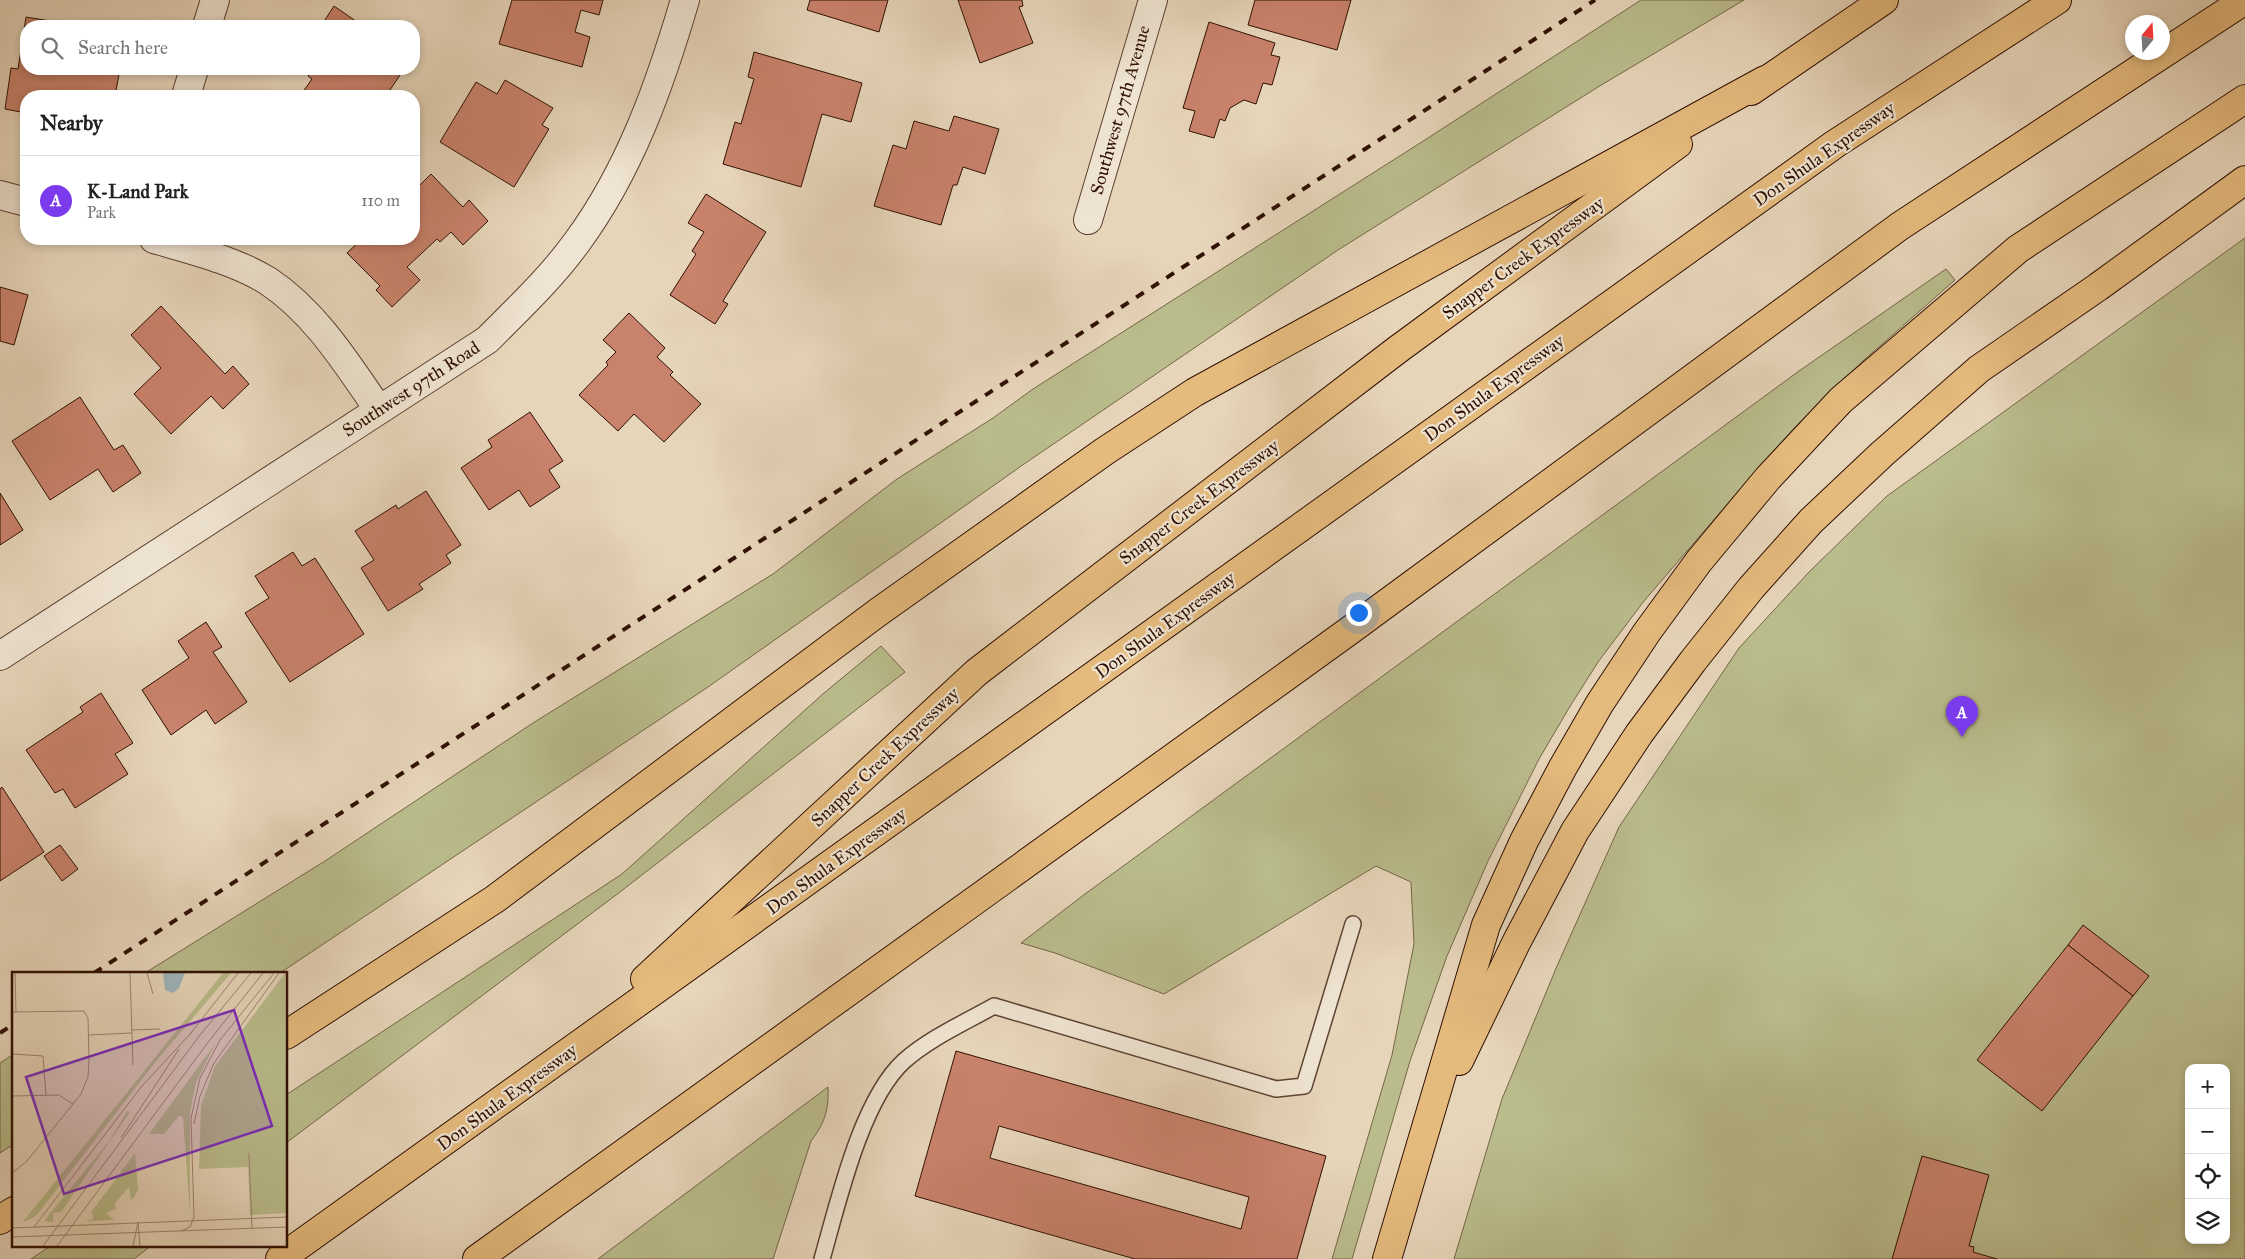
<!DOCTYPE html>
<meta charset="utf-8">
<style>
:root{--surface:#fff;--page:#f2f2f2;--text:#202124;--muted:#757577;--line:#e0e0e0;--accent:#7c3aed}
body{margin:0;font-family:"IM FELL Great Primer",serif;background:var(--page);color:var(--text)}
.controls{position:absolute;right:15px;bottom:15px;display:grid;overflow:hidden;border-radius:10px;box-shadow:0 2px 8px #0003}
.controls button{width:45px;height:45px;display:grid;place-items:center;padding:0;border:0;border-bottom:1px solid var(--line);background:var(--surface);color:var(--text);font:25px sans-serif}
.compass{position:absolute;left:2125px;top:15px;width:45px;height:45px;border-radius:50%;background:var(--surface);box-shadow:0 2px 8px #0003;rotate:18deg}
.you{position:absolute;left:1358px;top:612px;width:18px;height:18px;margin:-12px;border:4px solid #fff;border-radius:50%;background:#1a73e8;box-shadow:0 0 0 8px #1a73e833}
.badge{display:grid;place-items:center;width:32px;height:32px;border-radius:50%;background:var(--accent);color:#fff;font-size:16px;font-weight:700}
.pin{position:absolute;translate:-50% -41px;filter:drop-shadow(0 1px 2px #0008)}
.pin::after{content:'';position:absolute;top:26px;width:18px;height:15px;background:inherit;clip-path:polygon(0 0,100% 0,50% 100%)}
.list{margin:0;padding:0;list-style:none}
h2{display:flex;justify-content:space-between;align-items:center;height:65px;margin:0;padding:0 20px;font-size:21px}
h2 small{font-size:16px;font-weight:400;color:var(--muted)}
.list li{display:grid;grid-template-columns:32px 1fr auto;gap:15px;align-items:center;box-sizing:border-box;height:90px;padding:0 20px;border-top:1px solid var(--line)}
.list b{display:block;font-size:19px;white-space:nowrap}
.list p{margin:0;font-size:16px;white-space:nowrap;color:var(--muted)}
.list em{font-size:16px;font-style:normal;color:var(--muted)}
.icon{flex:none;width:28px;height:28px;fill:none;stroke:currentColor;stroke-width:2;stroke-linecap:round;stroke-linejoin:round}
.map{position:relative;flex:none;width:2245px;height:1259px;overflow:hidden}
.search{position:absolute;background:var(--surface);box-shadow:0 2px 8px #0003;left:20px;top:20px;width:400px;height:55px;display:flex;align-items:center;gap:12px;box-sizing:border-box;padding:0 18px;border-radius:20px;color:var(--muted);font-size:19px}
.panel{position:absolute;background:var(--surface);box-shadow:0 2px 8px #0003;left:20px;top:90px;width:400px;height:155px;border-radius:20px}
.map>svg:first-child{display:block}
.green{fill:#babc8c;stroke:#746648;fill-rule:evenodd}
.building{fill:#c9826b;stroke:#2f1003;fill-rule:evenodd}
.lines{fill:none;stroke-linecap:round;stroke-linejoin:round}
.lane-casing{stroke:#5d4131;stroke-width:18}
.street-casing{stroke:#5d4131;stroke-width:30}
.highway-casing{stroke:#2f1003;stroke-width:30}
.lane{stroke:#efe4d2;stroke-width:15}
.street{stroke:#efe4d2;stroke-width:28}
.highway{stroke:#e4ba7d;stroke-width:28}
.rail{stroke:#2f1003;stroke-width:4;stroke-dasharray:9 9;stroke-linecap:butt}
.labels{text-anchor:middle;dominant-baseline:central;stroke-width:4.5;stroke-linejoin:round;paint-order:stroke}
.street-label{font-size:18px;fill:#2f1003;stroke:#efe4d2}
.inset-road{fill:none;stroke:#9d8671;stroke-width:1}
.view{fill:#7b2cbf;fill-opacity:0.15;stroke:#7b2cbf;stroke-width:2.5}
.inset-edge{fill:none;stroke:#2f1003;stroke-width:2.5}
</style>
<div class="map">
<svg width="2245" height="1259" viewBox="0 0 2245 1259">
<rect width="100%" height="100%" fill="#e7d5ba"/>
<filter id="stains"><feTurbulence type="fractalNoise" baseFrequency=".004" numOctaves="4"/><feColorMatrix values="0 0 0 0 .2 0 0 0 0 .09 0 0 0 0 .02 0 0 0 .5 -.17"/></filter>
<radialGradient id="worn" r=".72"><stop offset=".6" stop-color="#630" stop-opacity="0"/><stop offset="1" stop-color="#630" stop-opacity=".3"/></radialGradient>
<g class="green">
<path d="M 1641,0 L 1744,0 L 1598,87 L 1338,250 L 1027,462 L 708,687 L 280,973 L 145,973 L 325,861 L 533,723 L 773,574 L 897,479 L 993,418 L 1033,389 L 1428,138 Z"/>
<path d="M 2245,238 L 2245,1259 L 1454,1259 L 1502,1099 L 1557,966 L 1619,827 L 1739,648 L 1809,572 L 1887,496 ZM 2189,1068 L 2226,1068 L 2226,1240 L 2189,1240 Z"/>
<path d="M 1946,269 L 1955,280 L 1865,359 L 1798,424 L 1767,458 L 1644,601 L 1598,662 L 1569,708 L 1539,759 L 1488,861 L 1447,956 L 1410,1061 L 1352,1259 L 1332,1259 L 1392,1055 L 1414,944 L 1411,882 L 1376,866 L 1164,994 L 1055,953 L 1021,943 L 1081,897 L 1799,371 Z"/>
<path d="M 881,646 L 905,672 L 616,895 L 286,1143 L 286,1095 L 622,874 L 824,693 Z"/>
<path d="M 14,1054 L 14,1144 L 0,1153 L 0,1063 Z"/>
<path d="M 828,1087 C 829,1109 825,1123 811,1141 L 773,1259 L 598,1259 Z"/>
<path d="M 52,1245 L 152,1245 L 134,1259 L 31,1259 Z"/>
</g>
<g class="building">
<path d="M 512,0 L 603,0 L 599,15 L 581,10 L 575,32 L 590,37 L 582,67 L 499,44 Z"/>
<path d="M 810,0 L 888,0 L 879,32 L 807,10 Z"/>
<path d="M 958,0 L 1022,0 L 1023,6 L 1019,7 L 1033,43 L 980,63 Z"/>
<path d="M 1255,0 L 1351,0 L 1337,50 L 1248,25 Z"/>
<path d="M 334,6 L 363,26 L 321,26 Z"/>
<path d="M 26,17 L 69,24 L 68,26 L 26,26 L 26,69 L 120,69 L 115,96 L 26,96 L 26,113 L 5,109 L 11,68 L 18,69 Z"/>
<path d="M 1209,22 L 1275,43 L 1271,55 L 1280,57 L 1272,85 L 1263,83 L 1256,104 L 1244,100 L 1230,108 L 1225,121 L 1220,119 L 1214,138 L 1189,131 L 1195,111 L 1183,108 Z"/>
<path d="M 754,52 L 862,83 L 851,122 L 822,114 L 801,187 L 723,164 L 735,122 L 741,124 L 754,79 L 748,77 Z"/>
<path d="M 313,69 L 404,69 L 386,96 L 300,96 L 312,79 L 308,76 Z"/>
<path d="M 505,80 L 553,108 L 542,125 L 549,129 L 514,187 L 440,142 L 476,82 L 497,94 Z"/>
<path d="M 954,116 L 999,129 L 985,174 L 963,167 L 957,185 L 953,185 L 941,225 L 874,206 L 893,145 L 906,149 L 914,121 L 949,131 Z"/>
<path d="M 431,174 L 463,207 L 469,200 L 488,221 L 463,245 L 451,232 L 440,242 L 437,239 L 407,267 L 420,280 L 392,307 L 376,290 L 380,286 L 347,253 L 362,239 L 414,239 L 414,191 Z"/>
<path d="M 706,194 L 766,232 L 723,301 L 728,304 L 715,324 L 670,295 L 696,254 L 692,251 L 704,232 L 688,223 Z"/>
<path d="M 0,287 L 28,295 L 14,345 L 0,341 Z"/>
<path d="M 161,306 L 225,374 L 233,366 L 249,384 L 223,409 L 211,396 L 171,434 L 134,394 L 161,368 L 131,335 Z"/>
<path d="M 629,313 L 665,348 L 657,357 L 673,372 L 670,375 L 701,404 L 664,442 L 634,414 L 618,431 L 579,395 L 608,365 L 606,362 L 616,352 L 603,340 Z"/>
<path d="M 80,397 L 114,450 L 123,445 L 141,473 L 113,492 L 98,469 L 50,500 L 12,441 Z"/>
<path d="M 530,412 L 563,461 L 549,470 L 560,487 L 530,507 L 519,490 L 489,510 L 461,468 L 492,447 L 488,440 Z"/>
<path d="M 426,491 L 461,545 L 446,555 L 451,563 L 419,584 L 423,589 L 388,611 L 361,568 L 374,560 L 355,531 L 396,505 L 398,509 Z"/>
<path d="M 0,493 L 23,530 L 0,545 Z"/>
<path d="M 293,552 L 302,566 L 315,558 L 364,634 L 290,682 L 245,613 L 269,598 L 255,576 Z"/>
<path d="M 206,622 L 222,647 L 213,652 L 247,702 L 215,724 L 206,710 L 171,735 L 142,690 L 189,658 L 178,641 Z"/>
<path d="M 101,693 L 133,743 L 115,754 L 128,774 L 75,808 L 63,789 L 55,793 L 26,750 L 83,712 L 80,707 Z"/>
<path d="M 2,787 L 44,852 L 0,881 L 0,789 Z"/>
<path d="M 60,845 L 78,869 L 62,881 L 44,856 Z"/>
<path d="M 2083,925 L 2149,976 L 2133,996 L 2068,945 Z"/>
<path d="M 2068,945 L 2133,996 L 2042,1111 L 1977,1060 Z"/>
<path d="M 956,1051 L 1326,1156 L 1297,1259 L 1135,1259 L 915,1196 ZM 999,1126 L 1249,1197 L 1241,1229 L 990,1158 Z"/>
<path d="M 1922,1156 L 1989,1175 L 1969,1246 L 1974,1247 L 1973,1252 L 1997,1259 L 1892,1259 Z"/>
</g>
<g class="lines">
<defs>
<path id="lane" d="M 822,1259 C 838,1203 861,1100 904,1061 C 930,1038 964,1023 994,1006 L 1276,1089 L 1304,1086 L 1353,924"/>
<g id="street">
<path d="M 207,26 L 215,0"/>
<path d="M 186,96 L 194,69"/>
<path d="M 0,195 L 26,202"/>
<path d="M 1088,220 L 1153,0"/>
<path d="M 154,239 C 191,250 234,260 268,281 C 316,313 347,364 379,410"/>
<path d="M 0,656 L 487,340 C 519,308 551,278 577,242 C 630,170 660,85 685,0"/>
</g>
<g id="highway">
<path d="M 1751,91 L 1884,0"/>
<path d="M 645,979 L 977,672 L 1397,350 L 1678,144"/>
<path d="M 286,1035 L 495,899 L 877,613 L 1105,451 L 1195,392 L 1765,80"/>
<path d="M 1459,1061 L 1516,943 L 1575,831 L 1639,734 L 1693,661 L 1751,588 L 1811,521 L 1882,454 L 1979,369 L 2098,287 L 2245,180"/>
<path d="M 0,1220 L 14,1211"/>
<path d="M 280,1259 L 1835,144 L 2057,0"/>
<path d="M 477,1259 L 1349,631 L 1900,226 L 2245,0"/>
<path d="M 1387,1259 L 1486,925 L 1524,841 L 1563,767 L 1600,703 L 1647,632 L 1699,561 L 1768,478 L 1841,400 L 2018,249 L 2245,99"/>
</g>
</defs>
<use href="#lane" class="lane-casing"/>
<use href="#street" class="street-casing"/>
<use href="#highway" class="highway-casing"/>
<use href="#lane" class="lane"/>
<use href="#street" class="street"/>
<use href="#highway" class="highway"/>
<g class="rail">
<path d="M 94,973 L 1595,0"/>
<path d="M 0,1033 L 14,1024"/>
</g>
</g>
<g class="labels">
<g class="street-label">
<text transform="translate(1120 110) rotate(-74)">Southwest 97th Avenue</text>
<text transform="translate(1824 154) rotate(-35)">Don Shula Expressway</text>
<text transform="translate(1523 258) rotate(-36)">Snapper Creek Expressway</text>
<text transform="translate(1494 388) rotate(-36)">Don Shula Expressway</text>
<text transform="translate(411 389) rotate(-33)">Southwest 97th Road</text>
<text transform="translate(1199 502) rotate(-37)">Snapper Creek Expressway</text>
<text transform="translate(1165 625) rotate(-36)">Don Shula Expressway</text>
<text transform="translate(885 757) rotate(-43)">Snapper Creek Expressway</text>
<text transform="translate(836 861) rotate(-36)">Don Shula Expressway</text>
<text transform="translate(507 1097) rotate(-36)">Don Shula Expressway</text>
</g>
</g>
<g transform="translate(12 972)">
<rect width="275" height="275" fill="#e7d5ba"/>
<path d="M 211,1 L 219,1 L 145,88 L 24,244 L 10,251 ZM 273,1 L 275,241 L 238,243 L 236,195 L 187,197 L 189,133 L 203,94 ZM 203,72 L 184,111 L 178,140 L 178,242 L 171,145 L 167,144 L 152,162 L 137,162 ZM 115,139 L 118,140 L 49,240 L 41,241 L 41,250 L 32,249 L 98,168 ZM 123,181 L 126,217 L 122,226 L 119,228 L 117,215 L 103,231 L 104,237 L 94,241 L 102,248 L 72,249 L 81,247 L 80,239 Z" fill="#babc8c"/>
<path d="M 151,1 L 173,1 L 167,16 L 161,21 L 153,18 Z" fill="#9db5bc"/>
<path class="inset-road" d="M 3,1 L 4,40M 118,1 L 121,93M 135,1 L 141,22M 0,40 L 72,39 L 76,46 L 77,87 L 76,105 L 69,122 L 15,189 L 0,201M 120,58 L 148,57M 178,62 L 226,1M 77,63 L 120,61M 0,82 L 31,84 L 34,123M 0,124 L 47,123 L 61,132M 182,152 L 188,124 L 202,91 L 267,1M 109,166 L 167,77M 237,181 L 240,257M 126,250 L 128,274M 22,255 L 130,114 L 180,60M 0,256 L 275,245M 169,259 L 178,255 L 182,245 L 179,146 L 188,106 L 208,68 L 262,1M 0,265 L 275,255M 31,274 L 188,63 L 239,1M 45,274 L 197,69 L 251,1M 121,274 L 126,250"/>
<path class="view" d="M 222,38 L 260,154 L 52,222 L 14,105 Z"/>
<rect width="275" height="275" class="inset-edge"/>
</g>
<rect width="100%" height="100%" filter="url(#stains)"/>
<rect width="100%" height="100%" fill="url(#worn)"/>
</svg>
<div class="controls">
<button>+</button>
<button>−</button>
<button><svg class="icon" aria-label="locate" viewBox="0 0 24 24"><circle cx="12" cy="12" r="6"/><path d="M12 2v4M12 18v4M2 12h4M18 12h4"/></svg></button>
<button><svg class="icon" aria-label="layers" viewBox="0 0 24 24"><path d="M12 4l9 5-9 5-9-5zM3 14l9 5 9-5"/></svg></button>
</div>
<svg class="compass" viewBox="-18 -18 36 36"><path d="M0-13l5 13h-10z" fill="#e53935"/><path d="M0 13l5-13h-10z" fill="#757577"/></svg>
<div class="you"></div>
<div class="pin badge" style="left:1962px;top:737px">A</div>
<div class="search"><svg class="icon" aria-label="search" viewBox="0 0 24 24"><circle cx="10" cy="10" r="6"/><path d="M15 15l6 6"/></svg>Search here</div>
<section class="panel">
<h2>Nearby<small></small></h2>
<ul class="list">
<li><span class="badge">A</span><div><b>K-Land Park</b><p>Park</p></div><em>110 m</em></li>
</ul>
</section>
</div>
